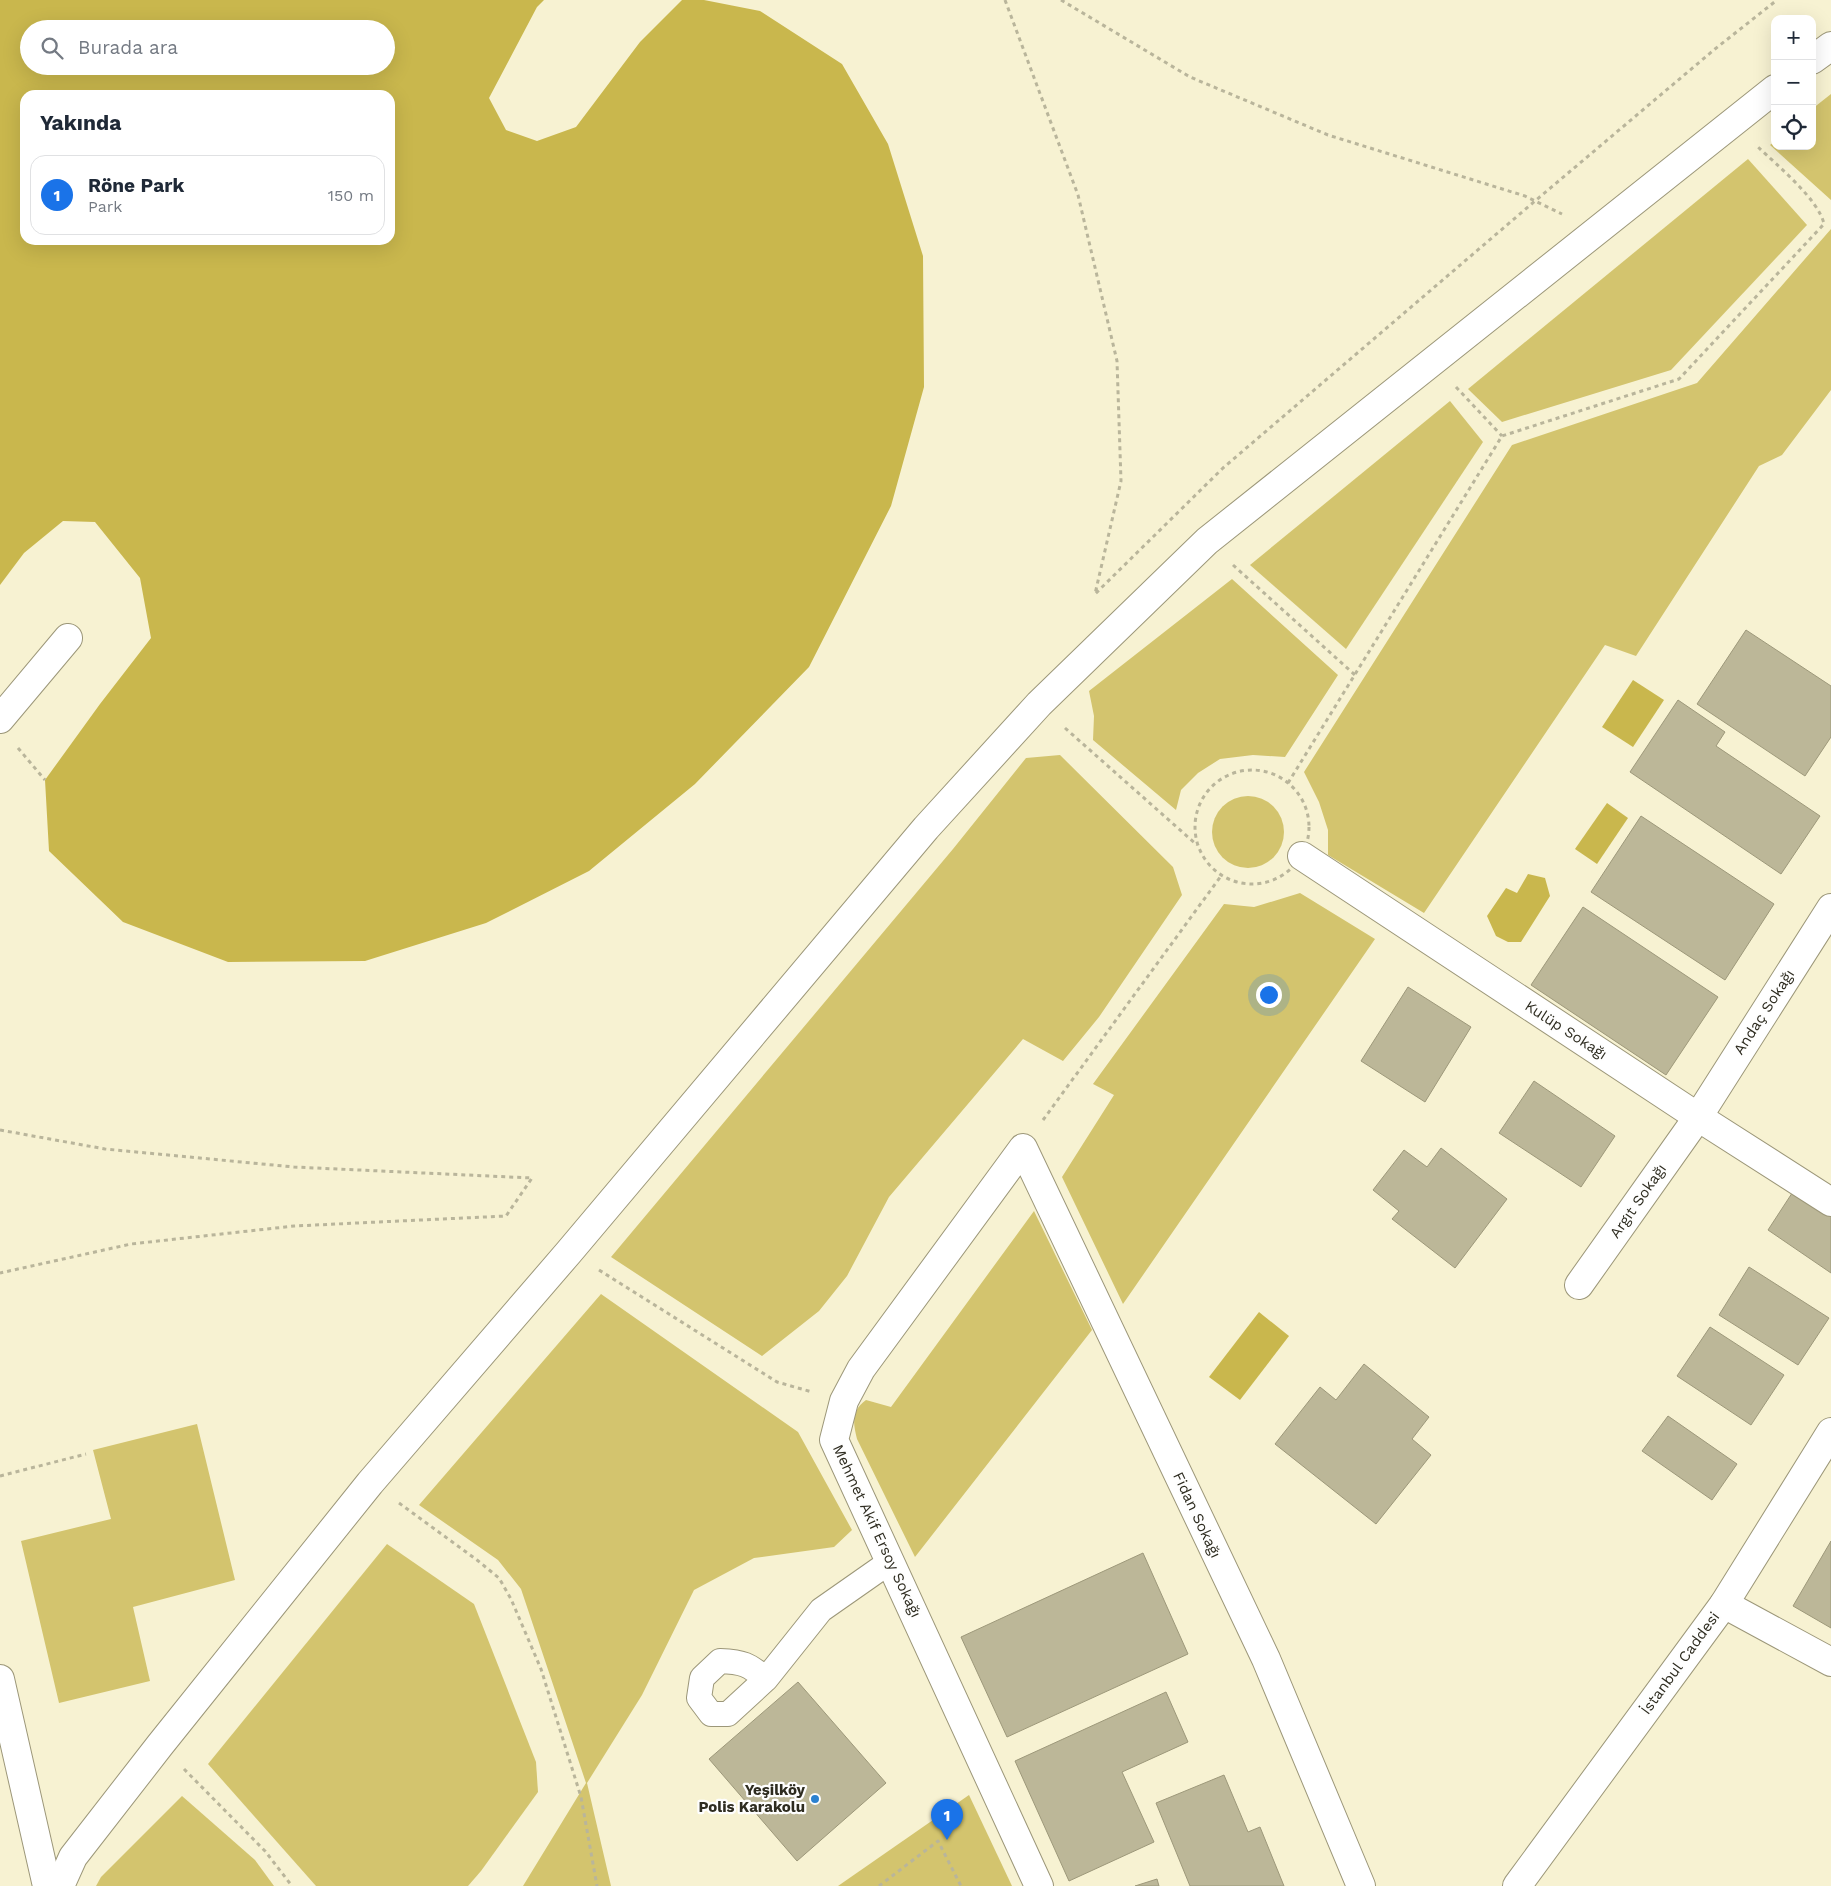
<!DOCTYPE html>
<html lang="tr">
<meta charset="utf-8">
<style>
:root{--surface:#fff;--page:#f6f6f7;--text:#1f2937;--muted:#747a83;--line:#e0e1e3;--accent:#1a73e8}
body{margin:0;font-family:"Work Sans",sans-serif;background:var(--page);color:var(--text)}
.controls{position:absolute;right:15px;top:15px;display:grid;overflow:hidden;border-radius:10px;box-shadow:0 5px 20px #0002}
.controls button{width:45px;height:45px;display:grid;place-items:center;padding:0;border:0;border-bottom:1px solid var(--line);background:var(--surface);color:var(--text);font:25px sans-serif}
.you{position:absolute;left:1268px;top:994px;width:18px;height:18px;margin:-12px;border:4px solid #fff;border-radius:50%;background:#1a73e8;box-shadow:0 0 0 8px #1a73e833}
.badge{display:grid;place-items:center;width:32px;height:32px;border-radius:50%;background:var(--accent);color:#fff;font-size:16px;font-weight:700}
.pin{position:absolute;translate:-50% -41px;filter:drop-shadow(0 1px 2px #0008)}
.pin::after{content:'';position:absolute;top:26px;width:18px;height:15px;background:inherit;clip-path:polygon(0 0,100% 0,50% 100%)}
.list{margin:0;padding:0;list-style:none}
h2{display:flex;justify-content:space-between;align-items:center;height:65px;margin:0;padding:0 20px;font-size:21px}
h2 small{font-size:16px;font-weight:400;color:var(--muted)}
.list li{display:grid;grid-template-columns:32px 1fr auto;gap:15px;align-items:center;box-sizing:border-box;height:80px;margin:0 10px 10px;padding:0 10px;border:1px solid var(--line);border-radius:15px}
.list b{display:block;font-size:19px;white-space:nowrap}
.list p{margin:0;font-size:16px;white-space:nowrap;color:var(--muted)}
.list em{font-size:16px;font-style:normal;color:var(--muted)}
.icon{flex:none;width:28px;height:28px;fill:none;stroke:currentColor;stroke-width:2;stroke-linecap:round;stroke-linejoin:round}
.map{position:relative;flex:none;width:1831px;height:1886px;overflow:hidden}
.search{position:absolute;background:var(--surface);box-shadow:0 5px 20px #0002;left:20px;top:20px;width:375px;height:55px;display:flex;align-items:center;gap:12px;box-sizing:border-box;padding:0 18px;border-radius:28px;color:var(--muted);font-size:19px}
.panel{position:absolute;background:var(--surface);box-shadow:0 5px 20px #0002;left:20px;top:90px;width:375px;height:155px;border-radius:15px}
.map>svg:first-child{display:block}
.green{fill:#d3c46e}
.water{fill:#c9b74d;fill-rule:evenodd}
.building{fill:#bcb798;stroke:#9d987a}
.lines{fill:none;stroke-linecap:round;stroke-linejoin:round}
.service-casing{stroke:#9c9779;stroke-width:26}
.pedestrian-casing{stroke:#9c9779;stroke-width:30}
.minor-casing{stroke:#9c9779;stroke-width:30}
.secondary-casing{stroke:#9c9779;stroke-width:30}
.path{stroke:#b9b59b;stroke-width:3;stroke-dasharray:4 4;stroke-linecap:butt}
.service{stroke:#fff;stroke-width:24}
.pedestrian{stroke:#fff;stroke-width:28}
.minor{stroke:#fff;stroke-width:28}
.secondary{stroke:#fff;stroke-width:28}
.poi-dot{fill:#2b81cf;stroke:#fefefe;stroke-width:2}
.labels{text-anchor:middle;dominant-baseline:central;stroke-width:4.5;stroke-linejoin:round;paint-order:stroke}
.street-label{font-size:15px;fill:#2e2c20;stroke:#fefefe}
.poi-label{font-size:15px;font-weight:bold;fill:#2e2c20;stroke:#fefefe;text-anchor:end}
</style>
<div class="map">
<svg width="1831" height="1886" viewBox="0 0 1831 1886">
<rect width="100%" height="100%" fill="#f7f2d2"/>
<g class="green">
<path d="M 1831,94 L 1831,200 L 1770,145 L 1775,141 L 1775,146 L 1812,146 L 1812,109 Z"/>
<path d="M 1748,159 L 1807,225 L 1671,370 L 1502,422 L 1468,389 Z"/>
<path d="M 1831,229 L 1831,390 L 1782,455 L 1759,466 L 1636,656 L 1605,645 L 1424,913 L 1328,855 L 1328,830 L 1319,802 L 1304,772 L 1512,445 L 1697,383 Z"/>
<path d="M 1450,401 L 1483,442 L 1346,649 L 1250,565 Z"/>
<path d="M 1232,579 L 1338,675 L 1285,757 L 1253,755 L 1220,759 L 1198,773 L 1181,790 L 1176,810 L 1093,740 L 1094,716 L 1089,691 Z"/>
<path d="M 1060,755 L 1173,867 L 1182,895 L 1099,1017 L 1063,1061 L 1023,1039 L 889,1197 L 847,1276 L 819,1311 L 762,1356 L 611,1257 L 953,849 L 1026,758 Z"/>
<circle cx="1248" cy="832" r="36"/>
<path d="M 1300,893 L 1375,939 L 1123,1304 L 1062,1177 L 1114,1095 L 1093,1084 L 1224,904 L 1254,907 Z"/>
<path d="M 1034,1211 L 1092,1330 L 915,1557 L 857,1439 C 853,1423 851,1411 866,1400 L 891,1407 Z"/>
<path d="M 601,1294 L 798,1432 L 852,1530 L 834,1547 L 754,1558 L 694,1590 L 642,1695 L 587,1783 L 611,1886 L 523,1886 L 586,1783 L 521,1589 L 498,1560 L 419,1505 Z"/>
<path d="M 197,1424 L 235,1580 L 133,1607 L 150,1681 L 59,1703 L 21,1541 L 111,1519 L 93,1450 Z"/>
<path d="M 387,1544 L 474,1604 L 536,1762 L 538,1792 L 481,1871 L 468,1886 L 316,1886 L 208,1764 Z"/>
<path d="M 969,1795 L 1012,1886 L 838,1886 Z"/>
<path d="M 182,1796 L 255,1860 L 274,1886 L 96,1886 L 101,1877 Z"/>
</g>
<g class="water">
<path d="M 0,0 L 544,0 L 537,7 L 489,98 L 506,130 L 537,141 L 576,127 L 640,42 L 682,0 L 704,0 L 760,11 L 842,64 L 888,144 L 923,256 L 924,387 L 891,506 L 809,667 L 695,784 L 589,871 L 486,923 L 365,961 L 228,962 L 123,922 L 49,851 L 45,780 L 100,704 L 151,638 L 140,578 L 95,522 L 63,521 L 24,553 L 0,585 ZM 29,29 L 386,29 L 386,66 L 29,66 ZM 25,95 L 390,95 L 390,240 L 25,240 Z"/>
<path d="M 1633,680 L 1664,700 L 1633,747 L 1602,727 Z"/>
<path d="M 1607,803 L 1628,818 L 1597,864 L 1575,849 Z"/>
<path d="M 1528,874 L 1545,878 L 1550,896 L 1521,942 L 1508,942 L 1496,936 L 1487,916 L 1506,888 L 1517,893 Z"/>
<path d="M 1259,1312 L 1289,1336 L 1240,1400 L 1209,1377 Z"/>
</g>
<g class="building">
<path d="M 1746,630 L 1831,686 L 1831,737 L 1805,776 L 1697,704 Z"/>
<path d="M 1678,700 L 1725,732 L 1716,746 L 1820,816 L 1781,874 L 1630,772 Z"/>
<path d="M 1641,816 L 1774,904 L 1725,980 L 1591,892 Z"/>
<path d="M 1583,907 L 1718,997 L 1666,1075 L 1531,985 Z"/>
<path d="M 1408,987 L 1471,1027 L 1425,1102 L 1361,1061 Z"/>
<path d="M 1534,1081 L 1615,1136 L 1581,1187 L 1499,1133 Z"/>
<path d="M 1441,1148 L 1507,1199 L 1455,1268 L 1392,1219 L 1399,1211 L 1373,1190 L 1404,1150 L 1427,1167 Z"/>
<path d="M 1798,1184 L 1831,1205 L 1831,1273 L 1768,1230 Z"/>
<path d="M 1749,1267 L 1829,1318 L 1798,1365 L 1719,1315 Z"/>
<path d="M 1710,1327 L 1784,1375 L 1751,1425 L 1677,1376 Z"/>
<path d="M 1364,1364 L 1429,1417 L 1412,1439 L 1431,1455 L 1376,1524 L 1275,1444 L 1320,1387 L 1336,1400 Z"/>
<path d="M 1668,1416 L 1737,1464 L 1712,1500 L 1642,1451 Z"/>
<path d="M 1831,1541 L 1831,1628 L 1793,1606 Z"/>
<path d="M 1143,1553 L 1188,1654 L 1007,1737 L 961,1637 Z"/>
<path d="M 798,1682 L 886,1783 L 797,1861 L 709,1759 Z"/>
<path d="M 1166,1692 L 1188,1742 L 1122,1772 L 1154,1842 L 1069,1881 L 1015,1761 Z"/>
<path d="M 1224,1775 L 1248,1832 L 1260,1827 L 1284,1886 L 1190,1886 L 1156,1803 Z"/>
<path d="M 1157,1879 L 1159,1886 L 1135,1886 Z"/>
</g>
<g class="lines">
<defs>
<path id="service" d="M 766,1679 C 748,1664 743,1662 720,1661 L 702,1678 L 699,1698 L 711,1714 L 728,1714 L 766,1679 L 821,1610 L 891,1561"/>
<g id="pedestrian">
<path d="M 1812,60 L 1831,46"/>
<path d="M 0,719 L 68,638"/>
<path d="M 0,1679 L 47,1886"/>
<path d="M 60,1886 L 73,1857 L 160,1745 L 370,1483 L 569,1252 L 926,828 L 1039,704 L 1207,541 L 1775,89"/>
</g>
<g id="minor">
<path d="M 1302,856 L 1698,1117 L 1831,1202"/>
<path d="M 1579,1285 L 1698,1117 L 1831,908"/>
<path d="M 1724,1604 L 1831,1662"/>
<path d="M 1039,1886 L 834,1440 L 844,1401 L 861,1369 L 1023,1148 L 1266,1659 L 1361,1886"/>
</g>
<path id="secondary" d="M 1517,1886 L 1724,1604 L 1831,1432"/>
</defs>
<use href="#service" class="service-casing"/>
<use href="#pedestrian" class="pedestrian-casing"/>
<use href="#minor" class="minor-casing"/>
<use href="#secondary" class="secondary-casing"/>
<g class="path">
<path d="M 1005,0 L 1078,195 L 1117,361 L 1121,481 L 1095,594 L 1223,468 L 1535,201 L 1715,49 L 1777,0"/>
<path d="M 1061,0 L 1190,77 L 1328,135 L 1525,196 L 1562,214"/>
<path d="M 1456,387 L 1502,436"/>
<path d="M 1233,565 L 1355,675"/>
<path d="M 1065,728 L 1197,845"/>
<path d="M 18,748 L 45,780"/>
<circle cx="1252" cy="827" r="57"/>
<path d="M 1288,783 L 1502,436 L 1679,379 L 1824,224 C 1819,200 1777,165 1758,147"/>
<path d="M 1043,1120 L 1221,876"/>
<path d="M 0,1130 L 105,1149 L 294,1167 L 532,1178 L 506,1216 L 294,1226 L 131,1244 L 0,1273"/>
<path d="M 599,1270 L 777,1382 L 812,1392"/>
<path d="M 0,1476 L 86,1454"/>
<path d="M 399,1503 L 477,1560 L 499,1578 L 511,1599 L 541,1669 L 581,1797 L 597,1886"/>
<path d="M 184,1769 L 265,1851 L 292,1886"/>
<path d="M 879,1886 L 938,1841 L 961,1886"/>
</g>
<use href="#service" class="service"/>
<use href="#pedestrian" class="pedestrian"/>
<use href="#minor" class="minor"/>
<use href="#secondary" class="secondary"/>
</g>
<circle class="poi-dot" cx="815" cy="1799" r="5"/>
<g class="labels">
<g class="street-label">
<text transform="translate(1764 1012) rotate(-57)">Andaç Sokağı</text>
<text transform="translate(1566 1030) rotate(33)">Kulüp Sokağı</text>
<text transform="translate(1638 1201) rotate(-55)">Argıt Sokağı</text>
<text transform="translate(1197 1515) rotate(65)">Fidan Sokağı</text>
<text transform="translate(877 1531) rotate(65)">Mehmet Akif Ersoy Sokağı</text>
<text transform="translate(1680 1663) rotate(-54)">İstanbul Caddesi</text>
</g>
<g class="poi-label">
<text x="805" y="1790">Yeşilköy<tspan x="805" dy="17">Polis Karakolu</tspan></text>
</g>
</g>
</svg>
<div class="controls">
<button>+</button>
<button>−</button>
<button><svg class="icon" aria-label="locate" viewBox="0 0 24 24"><circle cx="12" cy="12" r="6"/><path d="M12 2v4M12 18v4M2 12h4M18 12h4"/></svg></button>
</div>
<div class="you"></div>
<div class="pin badge" style="left:947px;top:1840px">1</div>
<div class="search"><svg class="icon" aria-label="search" viewBox="0 0 24 24"><circle cx="10" cy="10" r="6"/><path d="M15 15l6 6"/></svg>Burada ara</div>
<section class="panel">
<h2>Yakında<small></small></h2>
<ul class="list">
<li><span class="badge">1</span><div><b>Röne Park</b><p>Park</p></div><em>150 m</em></li>
</ul>
</section>
</div>
